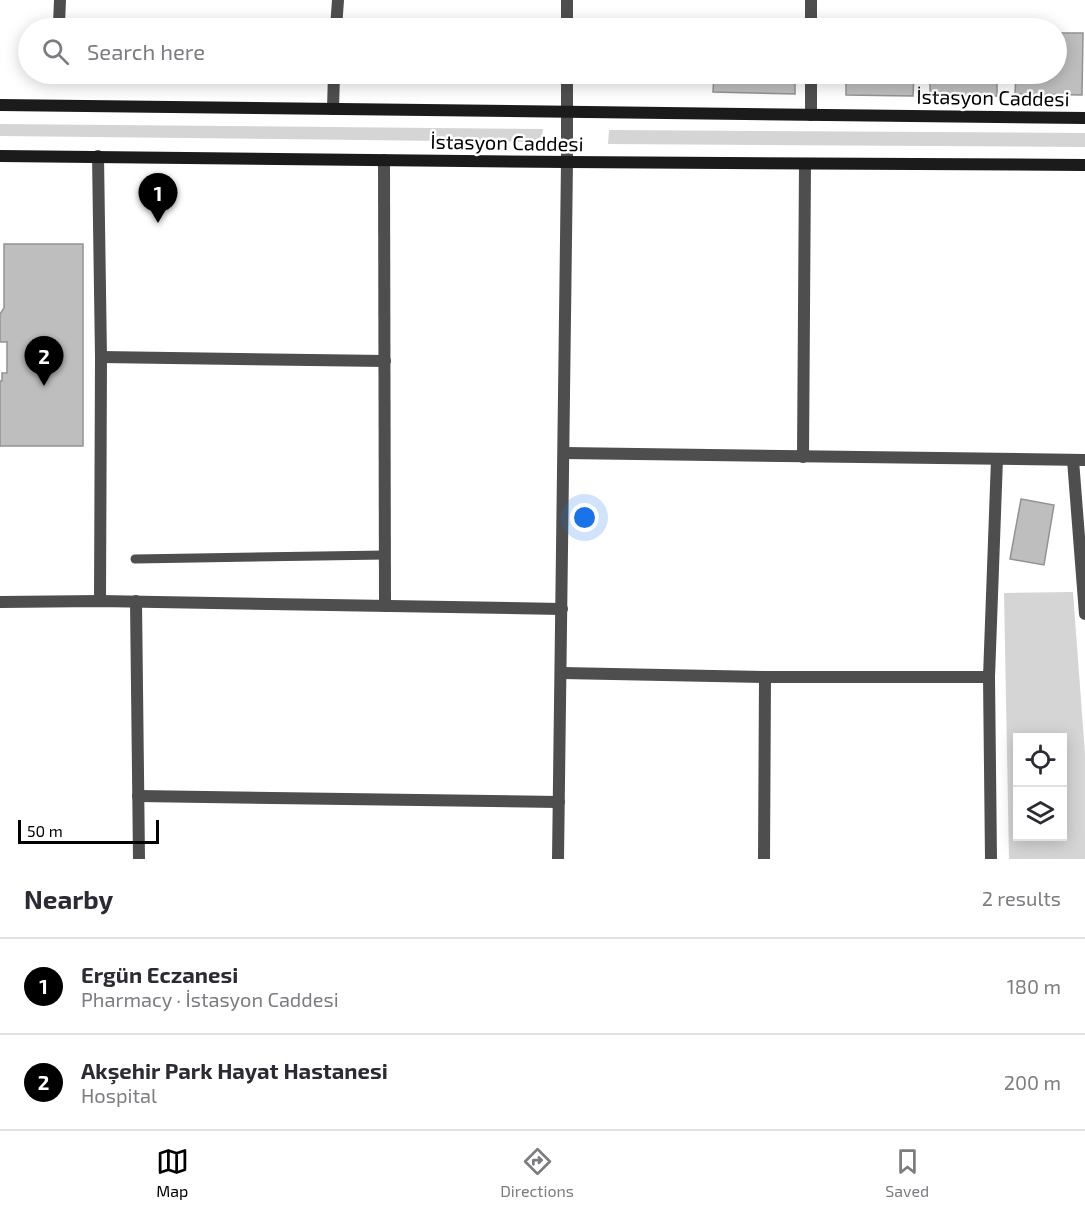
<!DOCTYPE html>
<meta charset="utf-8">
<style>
:root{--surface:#fff;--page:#f2f2f3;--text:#2b2b33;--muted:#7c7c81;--line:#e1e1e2;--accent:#000}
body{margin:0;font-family:"Exo 2",sans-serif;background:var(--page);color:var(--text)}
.controls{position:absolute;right:18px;bottom:18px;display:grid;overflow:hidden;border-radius:0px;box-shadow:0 3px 15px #0003}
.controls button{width:54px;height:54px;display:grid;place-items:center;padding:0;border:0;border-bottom:2px solid var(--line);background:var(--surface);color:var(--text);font:30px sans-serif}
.scale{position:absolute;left:18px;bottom:15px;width:141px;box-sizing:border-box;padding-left:6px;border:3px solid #000;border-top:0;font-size:16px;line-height:21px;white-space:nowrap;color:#000;-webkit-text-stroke:4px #fff;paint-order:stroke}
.you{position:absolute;left:585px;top:518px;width:21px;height:21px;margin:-15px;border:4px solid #fff;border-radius:50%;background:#1a73e8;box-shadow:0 0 0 9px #1a73e833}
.badge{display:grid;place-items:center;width:39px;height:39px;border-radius:50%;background:var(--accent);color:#fff;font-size:20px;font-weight:700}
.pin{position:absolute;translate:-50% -50px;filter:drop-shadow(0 2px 3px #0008)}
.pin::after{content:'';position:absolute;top:32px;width:21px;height:18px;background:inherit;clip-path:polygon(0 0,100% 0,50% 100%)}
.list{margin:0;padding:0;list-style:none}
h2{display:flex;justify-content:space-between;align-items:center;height:78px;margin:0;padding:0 24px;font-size:26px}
h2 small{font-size:20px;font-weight:400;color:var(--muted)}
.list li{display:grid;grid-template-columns:39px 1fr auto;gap:18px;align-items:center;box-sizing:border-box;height:96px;padding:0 24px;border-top:2px solid var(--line)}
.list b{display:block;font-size:22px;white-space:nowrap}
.list p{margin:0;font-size:20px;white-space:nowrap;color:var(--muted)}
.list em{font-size:20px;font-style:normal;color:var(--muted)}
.icon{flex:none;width:33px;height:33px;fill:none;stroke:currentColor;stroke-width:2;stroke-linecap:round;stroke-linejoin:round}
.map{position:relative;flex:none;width:1085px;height:859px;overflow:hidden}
.search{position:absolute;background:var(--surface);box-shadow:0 3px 15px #0003;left:18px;right:18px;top:18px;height:66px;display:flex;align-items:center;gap:15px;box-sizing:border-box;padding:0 21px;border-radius:33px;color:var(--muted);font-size:22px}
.sheet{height:270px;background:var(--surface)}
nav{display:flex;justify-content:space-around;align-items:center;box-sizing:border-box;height:84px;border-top:2px solid var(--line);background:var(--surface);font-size:16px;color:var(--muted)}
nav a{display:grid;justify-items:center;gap:3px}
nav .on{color:var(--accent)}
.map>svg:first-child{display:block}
.green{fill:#d5d5d5;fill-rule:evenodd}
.building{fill:#bebebe;stroke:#929292;stroke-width:1.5}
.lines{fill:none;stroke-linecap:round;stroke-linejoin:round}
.service{stroke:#4e4e4e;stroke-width:9}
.minor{stroke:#4e4e4e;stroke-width:12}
.tertiary{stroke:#4e4e4e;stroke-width:12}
.secondary{stroke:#1b1b1b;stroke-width:12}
.labels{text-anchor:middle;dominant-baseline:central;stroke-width:5;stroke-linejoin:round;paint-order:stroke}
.street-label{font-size:20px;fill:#000;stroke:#fff}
</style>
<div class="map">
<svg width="1085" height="859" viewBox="0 0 1085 859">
<rect width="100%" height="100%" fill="#fff"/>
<g class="green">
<path d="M 0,124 L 543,129 L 541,142 L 0,136 Z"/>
<path d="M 609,130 L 1085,133 L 1085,147 L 608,144 Z"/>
<path d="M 1073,592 L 1085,754 L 1085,859 L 1009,859 L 1004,593 ZM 1018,738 L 1062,738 L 1062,836 L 1018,836 Z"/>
</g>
<g class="building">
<path d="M 1056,33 L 1083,33 L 1082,95 L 1015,94 L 1016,74 L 1056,74 Z"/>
<path d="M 714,74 L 795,74 L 795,94 L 713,92 Z"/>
<path d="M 846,74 L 914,74 L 913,96 L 846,95 Z"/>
<path d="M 930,74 L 997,74 L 997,96 L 930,95 Z"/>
<path d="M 4,244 L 83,244 L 83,446 L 0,446 L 0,381 L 2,381 L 2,373 L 7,373 L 7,342 L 0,342 L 0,314 L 4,308 Z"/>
<path d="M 1021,499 L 1054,505 L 1044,565 L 1010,559 Z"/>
</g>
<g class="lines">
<path class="service" d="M 135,559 L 385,555"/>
<g class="minor">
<path d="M 811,0 L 811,28"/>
<path d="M 59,24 L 60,0"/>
<path d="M 336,28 L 338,0"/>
<path d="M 567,28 L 567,0"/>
<path d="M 567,74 L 567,112"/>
<path d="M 811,74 L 811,115"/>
<path d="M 333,109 L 334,74"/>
<path d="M 98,156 L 101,357 L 100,601"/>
<path d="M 384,160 L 385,606"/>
<path d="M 101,357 L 385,361"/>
<path d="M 564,453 L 1085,460"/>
<path d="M 803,457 L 805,164"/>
<path d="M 1073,460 L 1085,614"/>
<path d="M 136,601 L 139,859"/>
<path d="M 0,602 L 100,601 L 562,609"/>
<path d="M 562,673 L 765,677 L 989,677"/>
<path d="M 138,796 L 559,802"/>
<path d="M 558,859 L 567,162"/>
<path d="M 764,859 L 765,677"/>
<path d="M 991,859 L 989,677 L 997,459"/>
</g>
<path class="tertiary" d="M 567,112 L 567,162"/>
<g class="secondary">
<path d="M 0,105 L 1085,118"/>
<path d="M 0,156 L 567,162 L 1085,165"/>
</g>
</g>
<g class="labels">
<g class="street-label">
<text transform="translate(993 97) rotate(1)">İstasyon Caddesi</text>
<text transform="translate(507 142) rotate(1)">İstasyon Caddesi</text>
</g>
</g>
</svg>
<div class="controls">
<button><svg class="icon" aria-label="locate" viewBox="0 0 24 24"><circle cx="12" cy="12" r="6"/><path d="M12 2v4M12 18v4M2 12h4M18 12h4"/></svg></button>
<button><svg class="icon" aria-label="layers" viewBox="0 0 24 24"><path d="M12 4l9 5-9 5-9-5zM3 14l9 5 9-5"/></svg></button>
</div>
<div class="scale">50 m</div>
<div class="you"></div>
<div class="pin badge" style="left:158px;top:223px">1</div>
<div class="pin badge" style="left:44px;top:386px">2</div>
<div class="search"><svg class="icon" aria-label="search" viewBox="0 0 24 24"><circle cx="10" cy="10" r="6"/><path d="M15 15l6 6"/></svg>Search here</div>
</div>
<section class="sheet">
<h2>Nearby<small>2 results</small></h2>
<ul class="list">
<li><span class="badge">1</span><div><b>Ergün Eczanesi</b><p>Pharmacy · İstasyon Caddesi</p></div><em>180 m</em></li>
<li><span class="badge">2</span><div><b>Akşehir Park Hayat Hastanesi</b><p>Hospital</p></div><em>200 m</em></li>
</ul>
</section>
<nav>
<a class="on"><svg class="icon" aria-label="map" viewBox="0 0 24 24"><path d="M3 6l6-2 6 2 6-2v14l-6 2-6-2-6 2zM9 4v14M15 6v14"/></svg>Map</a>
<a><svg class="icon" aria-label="directions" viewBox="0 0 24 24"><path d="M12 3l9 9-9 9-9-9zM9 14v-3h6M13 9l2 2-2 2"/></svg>Directions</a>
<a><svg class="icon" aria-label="saved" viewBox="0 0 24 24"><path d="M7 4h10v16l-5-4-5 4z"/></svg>Saved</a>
</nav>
